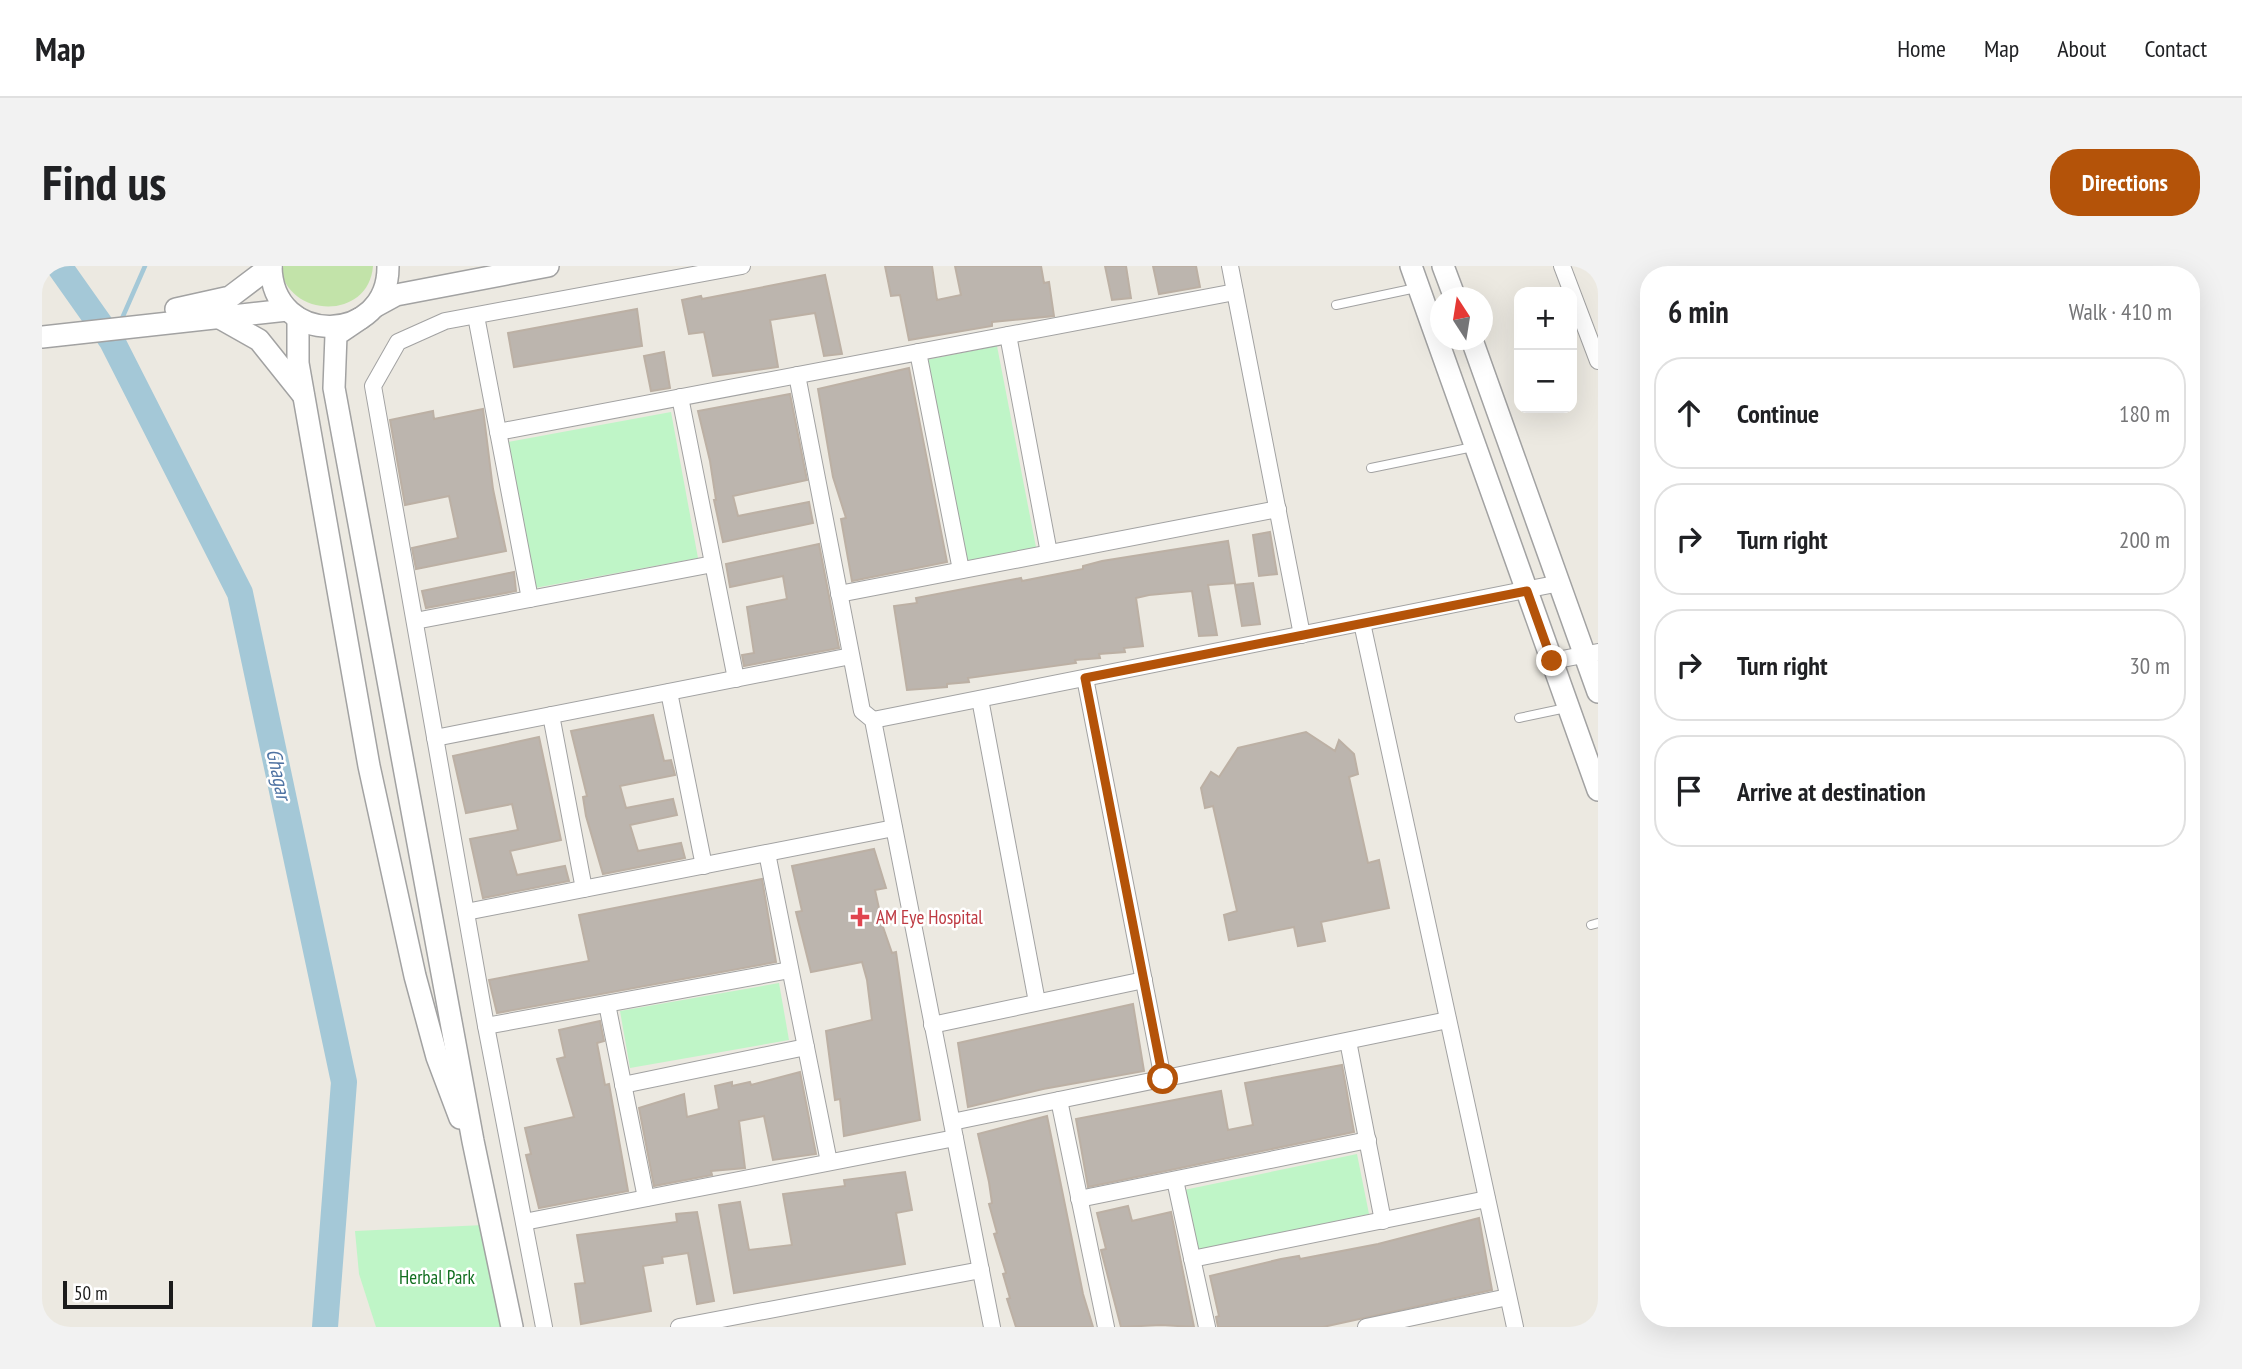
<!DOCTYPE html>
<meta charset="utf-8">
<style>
:root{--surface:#fff;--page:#f2f2f2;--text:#202124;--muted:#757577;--line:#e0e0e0;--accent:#b45309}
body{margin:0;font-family:"PT Sans Narrow",sans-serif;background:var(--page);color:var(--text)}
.controls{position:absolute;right:21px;top:21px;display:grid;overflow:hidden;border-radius:14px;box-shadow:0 7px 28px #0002}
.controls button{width:63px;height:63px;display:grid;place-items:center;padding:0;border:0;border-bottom:2px solid var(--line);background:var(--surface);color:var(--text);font:35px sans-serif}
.compass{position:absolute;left:1388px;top:21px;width:63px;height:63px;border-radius:50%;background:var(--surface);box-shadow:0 7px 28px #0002;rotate:348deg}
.scale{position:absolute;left:21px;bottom:18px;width:110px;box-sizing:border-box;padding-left:7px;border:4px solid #1b1b1b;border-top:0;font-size:19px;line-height:24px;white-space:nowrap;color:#1b1b1b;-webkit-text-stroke:5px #fff;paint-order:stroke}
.stop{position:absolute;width:21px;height:21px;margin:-16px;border:5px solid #b45309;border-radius:50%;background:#fff}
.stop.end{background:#b45309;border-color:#fff;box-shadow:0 2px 7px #0008}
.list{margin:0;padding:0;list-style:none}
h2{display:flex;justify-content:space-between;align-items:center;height:91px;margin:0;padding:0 28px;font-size:30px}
h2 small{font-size:23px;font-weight:400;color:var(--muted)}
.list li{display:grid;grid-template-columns:46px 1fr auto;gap:21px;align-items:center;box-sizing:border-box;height:112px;margin:0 14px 14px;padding:0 14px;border:2px solid var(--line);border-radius:28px}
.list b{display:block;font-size:26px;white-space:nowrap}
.list em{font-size:23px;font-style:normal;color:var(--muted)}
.icon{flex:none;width:38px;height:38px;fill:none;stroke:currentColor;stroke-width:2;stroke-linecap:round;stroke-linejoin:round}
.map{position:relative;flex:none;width:1556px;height:1061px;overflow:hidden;border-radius:28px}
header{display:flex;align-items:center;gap:42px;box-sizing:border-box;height:98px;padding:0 35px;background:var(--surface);border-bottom:2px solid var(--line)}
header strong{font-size:33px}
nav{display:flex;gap:38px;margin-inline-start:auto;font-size:24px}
.intro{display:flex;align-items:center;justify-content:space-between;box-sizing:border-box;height:168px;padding:0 42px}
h1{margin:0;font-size:49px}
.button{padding:18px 32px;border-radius:28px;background:var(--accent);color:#fff;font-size:24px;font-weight:700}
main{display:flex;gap:42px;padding:0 42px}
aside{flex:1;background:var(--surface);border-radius:28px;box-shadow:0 7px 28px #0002}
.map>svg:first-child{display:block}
.grass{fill:#c2e3a9}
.park{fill:#bff5c7}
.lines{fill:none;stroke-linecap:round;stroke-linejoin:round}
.stream{stroke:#a4c8d7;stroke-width:4.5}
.river{stroke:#a4c8d7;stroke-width:26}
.building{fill:#bcb5ae;stroke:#bcb0a4;stroke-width:2}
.service-casing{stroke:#a2a2a2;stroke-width:10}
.minor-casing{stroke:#a2a2a2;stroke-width:18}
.tertiary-casing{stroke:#a2a2a2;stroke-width:24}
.service{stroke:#fff;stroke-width:8}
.minor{stroke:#fff;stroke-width:16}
.tertiary{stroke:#fff;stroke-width:21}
.route{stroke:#b45309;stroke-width:9}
.health-dot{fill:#e0444e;stroke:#fff;stroke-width:2.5}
.labels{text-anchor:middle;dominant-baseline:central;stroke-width:5;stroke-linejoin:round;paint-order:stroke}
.health-label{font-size:19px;fill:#be3a42;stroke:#fff;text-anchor:start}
.park-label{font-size:19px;fill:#126f20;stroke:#fff}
.water-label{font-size:21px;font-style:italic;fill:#4f73a3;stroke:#fff}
</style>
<header>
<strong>Map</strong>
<nav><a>Home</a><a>Map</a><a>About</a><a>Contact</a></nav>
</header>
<div class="intro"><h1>Find us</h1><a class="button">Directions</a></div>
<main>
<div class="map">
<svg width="1556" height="1061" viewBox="0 0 1556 1061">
<rect width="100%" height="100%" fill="#ece9e1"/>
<path class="grass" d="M 238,0 L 331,0 C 327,55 245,53 238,0 Z"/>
<g class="park">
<path d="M 955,80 L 994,281 L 923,295 L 884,94 Z"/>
<path d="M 629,146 L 656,292 L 493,322 L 466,176 Z"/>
<path d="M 737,717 L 747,774 L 588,802 L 578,745 Z"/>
<path d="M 1315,888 L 1327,948 L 1155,985 L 1142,924 Z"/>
<path d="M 442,959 L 460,1061 L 334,1061 L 317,1008 L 313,965 Z"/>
</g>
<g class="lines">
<path class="stream" d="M 78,57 L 103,0"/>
<path class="river" d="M 17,0 L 70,75 L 198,327 L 302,816 L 283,1061"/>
</g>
<g class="building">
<path d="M 843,0 L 890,0 L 895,34 L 919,29 L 913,0 L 999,0 L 1002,17 L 1007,16 L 1012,50 L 950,56 L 950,60 L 867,74 L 858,29 L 849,30 Z"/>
<path d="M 1063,0 L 1084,0 L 1089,32 L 1070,34 Z"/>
<path d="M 1111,0 L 1154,0 L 1158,21 L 1117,28 Z"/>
<path d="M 783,9 L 800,88 L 782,90 L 773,47 L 728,54 L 736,101 L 671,110 L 662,66 L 647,68 L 640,34 L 659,30 L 660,33 Z"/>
<path d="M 595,43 L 600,80 L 472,101 L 466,67 Z"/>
<path d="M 622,86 L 628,122 L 609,125 L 602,90 Z"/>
<path d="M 867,102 L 905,296 L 810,315 L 799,253 L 804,252 L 791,211 L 776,123 Z"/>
<path d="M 748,128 L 765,214 L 691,230 L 696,250 L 767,236 L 771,257 L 681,276 L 672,234 L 674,234 L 668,195 L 656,145 Z"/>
<path d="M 441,143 L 451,223 L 464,285 L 374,303 L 370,282 L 416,272 L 407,230 L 363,239 L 348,154 L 391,145 L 392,153 Z"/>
<path d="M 1228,266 L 1235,308 L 1217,310 L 1211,269 Z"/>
<path d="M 1186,275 L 1193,317 L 1166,319 L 1175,369 L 1157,370 L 1150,325 L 1107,329 L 1094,332 L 1101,380 L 1082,382 L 1083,386 L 1057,388 L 1058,392 L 1033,394 L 1034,397 L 926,412 L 927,416 L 905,418 L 905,421 L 865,424 L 852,340 L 875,337 L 874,332 L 979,312 L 980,315 L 1041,303 L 1041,300 L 1060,295 Z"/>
<path d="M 777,278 L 797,382 L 702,400 L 700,389 L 712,387 L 705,341 L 745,333 L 741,310 L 688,321 L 684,298 Z"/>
<path d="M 472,306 L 474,325 L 384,342 L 380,325 Z"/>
<path d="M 1211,317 L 1218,358 L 1200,360 L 1193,319 Z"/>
<path d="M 611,449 L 622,495 L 629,494 L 633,509 L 578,520 L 584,542 L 631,533 L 635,549 L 588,559 L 596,585 L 639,577 L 643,592 L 561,608 L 544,550 L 541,531 L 545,530 L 529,465 Z"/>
<path d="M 1264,466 L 1293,485 L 1297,474 L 1312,488 L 1316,508 L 1307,511 L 1326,597 L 1337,594 L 1347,642 L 1279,656 L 1283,675 L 1256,680 L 1252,661 L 1187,674 L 1182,649 L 1195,645 L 1171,540 L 1163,542 L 1159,522 L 1169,506 L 1177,511 L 1196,482 Z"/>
<path d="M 497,471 L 519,574 L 468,585 L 475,609 L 523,600 L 527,615 L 441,632 L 428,573 L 476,564 L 470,538 L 424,547 L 411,490 Z"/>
<path d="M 832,583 L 844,622 L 833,624 L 841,661 L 850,687 L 854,686 L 878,854 L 802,870 L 798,833 L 793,834 L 784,765 L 830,754 L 825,714 L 820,696 L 769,706 L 754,646 L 760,645 L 750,600 Z"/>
<path d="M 720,613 L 734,696 L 455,747 L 447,714 L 547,695 L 537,649 Z"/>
<path d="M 1091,738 L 1102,805 L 1001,823 L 926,841 L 916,777 Z"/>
<path d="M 558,755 L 562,775 L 555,777 L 563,819 L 567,818 L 586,925 L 497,942 L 484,889 L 489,888 L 483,862 L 532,851 L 515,793 L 523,791 L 517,764 Z"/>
<path d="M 1300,799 L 1312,866 L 1046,921 L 1034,853 L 1179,825 L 1186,864 L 1211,859 L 1203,817 Z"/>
<path d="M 758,806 L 774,888 L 731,894 L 722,850 L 697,855 L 703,902 L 669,905 L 670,909 L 612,920 L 597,842 L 642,828 L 645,851 L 677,843 L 673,820 L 690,816 L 690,820 L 708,816 L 709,819 Z"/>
<path d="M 1005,850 L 1041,1028 L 1051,1061 L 974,1061 L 965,1033 L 968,1032 L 961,1008 L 964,1007 L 952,968 L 955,967 L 947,938 L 950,937 L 947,916 L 936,868 Z"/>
<path d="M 863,906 L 870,944 L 854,947 L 863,998 L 692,1027 L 677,939 L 698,936 L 707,984 L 750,979 L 741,928 L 803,920 L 802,914 Z"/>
<path d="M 1086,940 L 1090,955 L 1129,946 L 1152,1061 L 1119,1059 L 1079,1061 L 1059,984 L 1064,983 L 1055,947 Z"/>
<path d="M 655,946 L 672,1035 L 655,1038 L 646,987 L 620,991 L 621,997 L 601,1000 L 609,1045 L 539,1058 L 533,1018 L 543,1017 L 535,969 L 635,956 L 634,948 Z"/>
<path d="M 1437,952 L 1450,1024 L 1281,1061 L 1176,1061 L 1174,1051 L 1177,1050 L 1168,1010 L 1239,993 L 1257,990 L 1258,993 L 1336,978 Z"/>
</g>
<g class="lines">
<defs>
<g id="service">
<path d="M 1294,39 L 1374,22"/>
<path d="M 1329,202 L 1431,181"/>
<path d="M 1477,452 L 1524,442"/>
<path d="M 1549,659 L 1556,657"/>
</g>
<g id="minor">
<path d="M 1188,0 L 1260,369"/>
<path d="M 1520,0 L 1556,95"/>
<path d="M 434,50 L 488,333"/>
<path d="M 966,69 L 1007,287"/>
<path d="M 876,86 L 919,304"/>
<path d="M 755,109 L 820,445 L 831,454 L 950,1061"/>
<path d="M 638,131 L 694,413"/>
<path d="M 456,166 L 1193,26"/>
<path d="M 797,328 L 1236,243"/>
<path d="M 373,355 L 671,298"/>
<path d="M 1320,357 L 1473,1061"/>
<path d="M 1510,395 L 1556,386"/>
<path d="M 1043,412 L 1121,813"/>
<path d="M 627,426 L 662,600"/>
<path d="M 938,433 L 995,736"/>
<path d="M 509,449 L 542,623"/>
<path d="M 831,454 L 1518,317"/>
<path d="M 393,472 L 809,390"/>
<path d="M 725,587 L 787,896"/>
<path d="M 424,646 L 852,562"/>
<path d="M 565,738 L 604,932"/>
<path d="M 890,759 L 1102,714"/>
<path d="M 444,760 L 748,704"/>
<path d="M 1306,775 L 1341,955"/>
<path d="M 581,819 L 764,781"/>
<path d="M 1017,834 L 1064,1061"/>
<path d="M 910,856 L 1406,754"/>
<path d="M 1133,914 L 1165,1061"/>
<path d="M 1037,933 L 1326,874"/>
<path d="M 482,956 L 913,872"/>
<path d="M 1150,993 L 1445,933"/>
<path d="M 502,1061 L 444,760 L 331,120 L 356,76 L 403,55 L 700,0"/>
<path d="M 637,1061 L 939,1004"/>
<path d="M 1324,1061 L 1466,1031"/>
</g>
<g id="tertiary">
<path d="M 229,0 C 230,82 347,79 346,0"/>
<path d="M 1369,0 L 1556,524"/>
<path d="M 1401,0 L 1413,32"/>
<path d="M 332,41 L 354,29 L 506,0"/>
<path d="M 134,43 L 188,31 L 229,0"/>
<path d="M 178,52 L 217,74 L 261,129"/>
<path d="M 256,52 L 256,97 L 327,500 L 373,710 L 395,791 L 418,852"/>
<path d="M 319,52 L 294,69 L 292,122 L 431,875 L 470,1061"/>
<path d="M 0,71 L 245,44"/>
<path d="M 1430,74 L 1556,426"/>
</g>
</defs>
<use href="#service" class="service-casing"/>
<use href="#minor" class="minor-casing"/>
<use href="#tertiary" class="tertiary-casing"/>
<use href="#service" class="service"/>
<use href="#minor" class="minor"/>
<use href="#tertiary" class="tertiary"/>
</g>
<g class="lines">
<path class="route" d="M 1121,813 L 1043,412 L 1485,325 L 1510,395"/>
</g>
<path class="health-dot" d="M814.5 640.5h7v7h7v7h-7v7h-7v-7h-7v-7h7z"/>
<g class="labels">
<g class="health-label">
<text x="834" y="651">AM Eye Hospital</text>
</g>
<g class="park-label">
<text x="395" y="1011">Herbal Park</text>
</g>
<g class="water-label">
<text transform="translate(237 508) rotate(78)">Ghagar</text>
</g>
</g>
</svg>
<div class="controls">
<button>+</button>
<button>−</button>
</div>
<svg class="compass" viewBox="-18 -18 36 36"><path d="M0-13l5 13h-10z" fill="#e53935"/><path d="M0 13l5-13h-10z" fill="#757577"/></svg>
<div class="scale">50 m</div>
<div class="stop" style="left:1121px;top:813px"></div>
<div class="stop end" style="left:1510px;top:395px"></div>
</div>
<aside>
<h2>6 min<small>Walk · 410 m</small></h2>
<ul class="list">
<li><svg class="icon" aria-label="ahead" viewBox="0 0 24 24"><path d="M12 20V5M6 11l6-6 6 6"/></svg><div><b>Continue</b></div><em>180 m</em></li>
<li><svg class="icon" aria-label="right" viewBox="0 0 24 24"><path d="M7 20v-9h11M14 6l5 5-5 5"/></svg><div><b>Turn right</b></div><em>200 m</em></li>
<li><svg class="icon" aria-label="right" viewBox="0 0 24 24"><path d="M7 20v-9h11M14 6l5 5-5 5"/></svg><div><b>Turn right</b></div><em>30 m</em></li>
<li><svg class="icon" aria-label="arrive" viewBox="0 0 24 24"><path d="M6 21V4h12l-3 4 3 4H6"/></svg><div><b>Arrive at destination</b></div></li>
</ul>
</aside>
</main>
